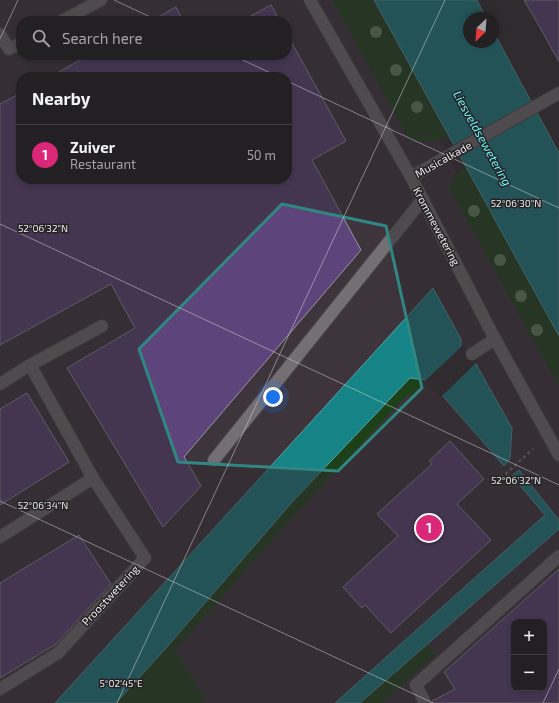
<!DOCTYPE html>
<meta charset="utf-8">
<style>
:root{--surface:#232023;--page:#2f2d30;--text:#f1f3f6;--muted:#a3a3a6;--line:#403e41;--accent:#db2777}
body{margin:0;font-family:"Exo 2",sans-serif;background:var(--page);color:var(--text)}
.controls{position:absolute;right:12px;bottom:12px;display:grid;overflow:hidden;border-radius:8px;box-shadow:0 2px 6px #0003}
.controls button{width:36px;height:36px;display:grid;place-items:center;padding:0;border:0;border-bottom:1px solid var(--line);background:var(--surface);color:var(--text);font:20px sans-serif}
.compass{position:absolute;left:463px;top:12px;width:36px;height:36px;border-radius:50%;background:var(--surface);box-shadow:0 2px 6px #0003;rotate:205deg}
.you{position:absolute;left:273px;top:397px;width:14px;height:14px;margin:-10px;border:3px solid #fff;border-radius:50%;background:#1a73e8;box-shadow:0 0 0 6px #1a73e833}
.badge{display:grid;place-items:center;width:26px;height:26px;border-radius:50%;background:var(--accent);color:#fff;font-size:13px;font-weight:700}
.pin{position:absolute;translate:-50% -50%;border:2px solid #fff;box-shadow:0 1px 4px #0006}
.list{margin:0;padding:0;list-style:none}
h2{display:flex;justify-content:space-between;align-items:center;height:52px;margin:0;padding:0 16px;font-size:17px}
h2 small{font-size:13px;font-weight:400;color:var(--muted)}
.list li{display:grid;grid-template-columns:26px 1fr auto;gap:12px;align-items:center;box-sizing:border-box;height:60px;padding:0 16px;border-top:1px solid var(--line)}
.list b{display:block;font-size:15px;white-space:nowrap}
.list p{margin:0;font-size:13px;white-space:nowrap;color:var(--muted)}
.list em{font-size:13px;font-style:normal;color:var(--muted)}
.icon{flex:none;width:22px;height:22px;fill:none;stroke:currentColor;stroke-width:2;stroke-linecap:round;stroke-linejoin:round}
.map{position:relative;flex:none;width:559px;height:703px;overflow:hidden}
.search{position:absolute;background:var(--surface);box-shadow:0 2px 6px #0003;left:16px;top:16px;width:276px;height:44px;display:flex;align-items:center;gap:10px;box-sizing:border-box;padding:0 14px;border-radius:16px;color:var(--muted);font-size:15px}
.panel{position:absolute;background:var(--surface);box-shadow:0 2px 6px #0003;left:16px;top:72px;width:276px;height:112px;border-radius:16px}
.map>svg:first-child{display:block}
.built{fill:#3d343c;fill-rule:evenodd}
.green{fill:#1c4118}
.water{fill:#168486;stroke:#56a2a4}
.pier{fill:#2f2b2f}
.building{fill:#5d447a;stroke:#98969c;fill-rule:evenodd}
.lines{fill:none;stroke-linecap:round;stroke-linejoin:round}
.service-casing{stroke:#4a474a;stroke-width:14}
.minor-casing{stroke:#4a474a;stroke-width:14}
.path{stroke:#787578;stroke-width:2.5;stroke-dasharray:3 3;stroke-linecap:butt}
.service{stroke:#736f73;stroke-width:12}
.minor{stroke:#736f73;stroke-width:12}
.tree{fill:#688963}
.marked{fill:none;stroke:#308781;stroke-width:3;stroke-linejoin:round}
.ticks{fill:none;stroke:#ebe8ea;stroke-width:1;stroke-opacity:0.45}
.labels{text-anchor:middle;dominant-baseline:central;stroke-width:3;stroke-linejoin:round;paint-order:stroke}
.street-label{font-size:11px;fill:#ebe8ea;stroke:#252225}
.water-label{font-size:12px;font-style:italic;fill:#6df8fa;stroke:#252225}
.ticks-label{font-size:10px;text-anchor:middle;fill:#ebe8ea;stroke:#252225;stroke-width:3;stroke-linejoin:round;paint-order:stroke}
</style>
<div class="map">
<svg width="559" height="703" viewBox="0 0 559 703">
<rect width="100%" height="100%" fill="#2f2b2f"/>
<path class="built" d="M 0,0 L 361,0 L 559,357 L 559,703 L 0,703 ZM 21,21 L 287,21 L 287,55 L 21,55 ZM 21,77 L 287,77 L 287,179 L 21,179 ZM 514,622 L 544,622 L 544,688 L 514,688 Z"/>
<g class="green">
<path d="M 332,0 L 374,0 L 449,135 L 435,142 L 410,141 Z"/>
<path d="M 467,167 L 559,336 L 559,387 L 449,188 L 454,175 Z"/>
<path d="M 410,378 L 426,380 L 410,396 L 408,394 L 283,528 L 175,651 L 206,699 L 202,703 L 116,703 L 167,647 L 293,501 Z"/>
<path d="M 427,645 L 436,654 L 382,703 L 360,703 Z"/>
</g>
<g class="water">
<path d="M 374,0 L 477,0 L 486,18 L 469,18 L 469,42 L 493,42 L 493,31 L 559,153 L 559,336 Z"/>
<path d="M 433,288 L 461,339 L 461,347 L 476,364 L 512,428 L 510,459 L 504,466 L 442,395 L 426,380 L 410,378 L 293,501 L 167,647 L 116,703 L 55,703 Z"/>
<path d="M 519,470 L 559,520 L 559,529 L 360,703 L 335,703 L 545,515 L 512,476 Z"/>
</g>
<path class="pier" d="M 463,345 L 477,362 L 441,397 L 424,382 Z"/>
<g class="building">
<path d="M 524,0 L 559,0 L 559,62 L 538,24 Z"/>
<path d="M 271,5 L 280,21 L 242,21 Z"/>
<path d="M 176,7 L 183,21 L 151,21 Z"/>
<path d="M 287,34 L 346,141 L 312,160 L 361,250 L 184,457 L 201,486 L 163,527 L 67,368 L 135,328 L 111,284 L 0,345 L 0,104 L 21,93 L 21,179 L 287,179 L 287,77 L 50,77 L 89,55 L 287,55 Z"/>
<path d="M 27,393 L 69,462 L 0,505 L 0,409 Z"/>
<path d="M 450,441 L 484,479 L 457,504 L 491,540 L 391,633 L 365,605 L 362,608 L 343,587 L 398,536 L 377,514 L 432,464 L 429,461 Z"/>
<path d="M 79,535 L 111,584 L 56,644 L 0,678 L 0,583 Z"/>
<path d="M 559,569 L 559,703 L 432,703 L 432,701 L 455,689 L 444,672 ZM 514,622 L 544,622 L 544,688 L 514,688 Z"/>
</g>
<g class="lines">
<defs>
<g id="service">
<path d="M 62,21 L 101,0"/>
<path d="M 0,34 L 9,49 L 21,43"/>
<path d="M 472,354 L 495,339"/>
<path d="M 30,365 L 93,478"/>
<path d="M 0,384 L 30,365 L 102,326"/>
<path d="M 214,460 L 423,199"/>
<path d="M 0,537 L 93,478 L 145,558 L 58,653 L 0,689"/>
<path d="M 425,703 L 416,685 L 559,556"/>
</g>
<g id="minor">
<path d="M 310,0 L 411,177 L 495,339 L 559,455"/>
<path d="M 411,177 L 559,93"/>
</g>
</defs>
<use href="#service" class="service-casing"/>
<use href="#minor" class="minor-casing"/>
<path class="path" d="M 501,478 L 533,449"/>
<use href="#service" class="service"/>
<use href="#minor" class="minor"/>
</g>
<g class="tree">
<circle cx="376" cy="32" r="6"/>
<circle cx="396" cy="70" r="6"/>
<circle cx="417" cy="107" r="6"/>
<circle cx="474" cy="211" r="6"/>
<circle cx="500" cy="260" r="6"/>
<circle cx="521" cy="296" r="6"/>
<circle cx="537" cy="330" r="6"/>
</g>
<path d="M0 0H559V703H0ZM 282,204 L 386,226 L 422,388 L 338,471 L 178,462 L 139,349 Z" fill="#2f2b2f" fill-opacity=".55" fill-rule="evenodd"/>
<path class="marked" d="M 282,204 L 386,226 L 422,388 L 338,471 L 178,462 L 139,349 Z"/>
<path class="ticks" d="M 114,0 L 159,21M 0,39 L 18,0M 232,55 L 279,77M 287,81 L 559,208M 0,224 L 559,485M 0,501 L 433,703M 117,703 L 445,0M 543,703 L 559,669"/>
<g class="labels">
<g class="street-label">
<text transform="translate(443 159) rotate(-29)">Musicalkade</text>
<text transform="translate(437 226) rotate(62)">Krommewetering</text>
<text transform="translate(110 595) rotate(-47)">Proostwetering</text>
</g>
<g class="water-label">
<text transform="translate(483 138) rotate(61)">Liesveldsewetering</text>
</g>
</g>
<g class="ticks-label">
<text x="516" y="207">52°06'30"N</text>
<text x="43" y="232">52°06'32"N</text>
<text x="516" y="484">52°06'32"N</text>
<text x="43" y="509">52°06'34"N</text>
<text x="121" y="687">5°02'45"E</text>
</g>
</svg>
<div class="controls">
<button>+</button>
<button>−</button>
</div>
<svg class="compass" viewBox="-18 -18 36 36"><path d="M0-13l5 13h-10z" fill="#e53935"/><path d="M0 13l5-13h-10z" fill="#a3a3a6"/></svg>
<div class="you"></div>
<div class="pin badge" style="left:429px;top:528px">1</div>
<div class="search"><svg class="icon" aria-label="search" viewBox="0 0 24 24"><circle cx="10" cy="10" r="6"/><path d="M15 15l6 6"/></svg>Search here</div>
<section class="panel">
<h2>Nearby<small></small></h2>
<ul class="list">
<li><span class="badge">1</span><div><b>Zuiver</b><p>Restaurant</p></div><em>50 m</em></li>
</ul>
</section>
</div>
